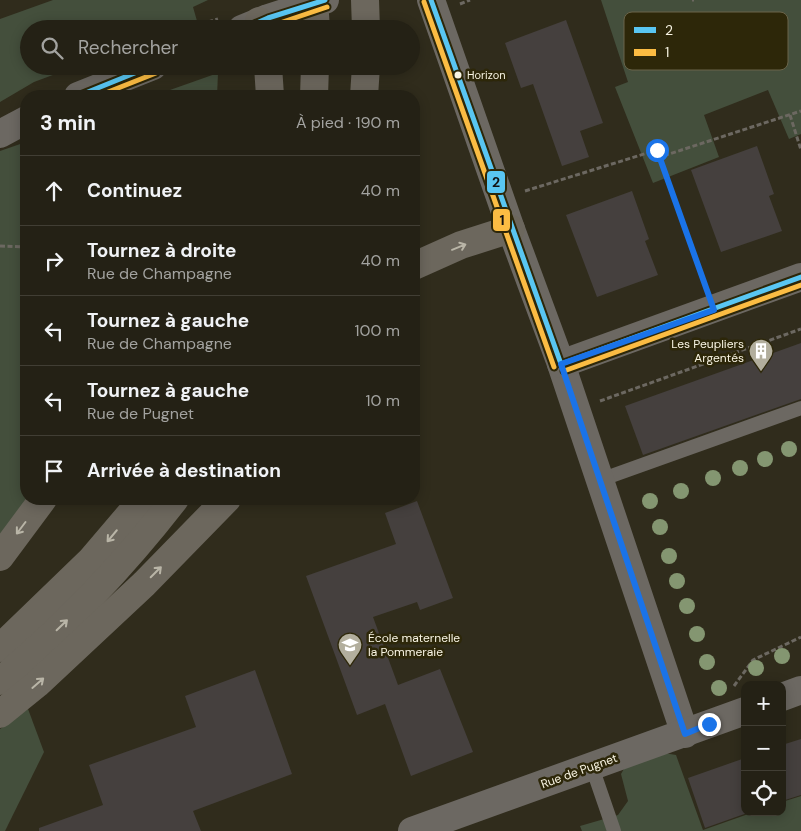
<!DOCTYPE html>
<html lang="fr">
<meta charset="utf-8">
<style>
:root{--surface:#242115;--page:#2c291e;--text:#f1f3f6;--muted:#a3a3a0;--line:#413e34}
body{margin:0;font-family:"DM Sans",sans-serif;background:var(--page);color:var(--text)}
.controls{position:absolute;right:15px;bottom:15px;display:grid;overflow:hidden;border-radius:10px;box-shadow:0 2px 12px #0003}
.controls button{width:45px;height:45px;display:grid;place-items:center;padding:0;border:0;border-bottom:1px solid var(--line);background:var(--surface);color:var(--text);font:25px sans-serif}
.stop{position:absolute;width:15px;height:15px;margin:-11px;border:4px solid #1a73e8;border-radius:50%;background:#fff}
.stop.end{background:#1a73e8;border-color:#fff;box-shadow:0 1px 5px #0008}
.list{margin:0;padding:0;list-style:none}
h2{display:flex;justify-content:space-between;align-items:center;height:65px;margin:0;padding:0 20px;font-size:21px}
h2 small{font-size:16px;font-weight:400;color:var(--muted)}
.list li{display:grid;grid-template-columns:32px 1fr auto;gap:15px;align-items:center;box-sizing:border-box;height:70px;padding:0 20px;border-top:1px solid var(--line)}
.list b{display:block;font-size:19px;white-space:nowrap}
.list p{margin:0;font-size:16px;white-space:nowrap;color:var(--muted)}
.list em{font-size:16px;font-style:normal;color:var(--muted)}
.icon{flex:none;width:28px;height:28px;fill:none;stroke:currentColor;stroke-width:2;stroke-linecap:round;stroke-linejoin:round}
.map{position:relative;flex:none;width:801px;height:831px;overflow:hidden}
.search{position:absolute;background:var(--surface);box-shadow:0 2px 12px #0003;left:20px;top:20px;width:400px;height:55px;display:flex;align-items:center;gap:12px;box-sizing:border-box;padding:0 18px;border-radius:28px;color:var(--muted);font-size:19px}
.panel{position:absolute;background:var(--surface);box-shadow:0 2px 12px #0003;left:20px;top:90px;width:400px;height:415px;border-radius:20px}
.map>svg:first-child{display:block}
.green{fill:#444f3c}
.building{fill:#45403e}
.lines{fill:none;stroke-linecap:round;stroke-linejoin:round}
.path{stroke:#6c6861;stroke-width:3;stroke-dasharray:5 2.5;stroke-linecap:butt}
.service{stroke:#6c6862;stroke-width:14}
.minor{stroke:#6c6862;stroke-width:28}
.primary{stroke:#6c675d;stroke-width:28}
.bus-1-casing{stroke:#2d2709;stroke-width:9}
.bus-2-casing{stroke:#2d2709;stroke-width:9}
.bus-1{stroke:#59c6f2;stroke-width:5}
.bus-2{stroke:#fbbc43;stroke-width:5}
.tree{fill:#849671}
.oneway{stroke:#b9b5a7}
.route{stroke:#1a73e8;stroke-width:6}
.bus-dot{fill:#f8f4e3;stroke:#2d2709;stroke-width:2}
.labels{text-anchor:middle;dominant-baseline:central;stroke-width:5;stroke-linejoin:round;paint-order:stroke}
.bus-label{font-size:11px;fill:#f8f4e3;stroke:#2d2709;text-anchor:start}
.poi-label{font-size:12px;fill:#f8f4e3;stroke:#2d2709;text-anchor:end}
.street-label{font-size:12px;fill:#f8f4e3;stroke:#2d2709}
.key{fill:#2d2709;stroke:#6a644a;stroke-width:1}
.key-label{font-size:14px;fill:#f8f4e3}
.line-badge{stroke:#2d2709;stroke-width:2}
.pale-badge-label{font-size:14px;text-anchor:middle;font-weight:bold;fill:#111}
</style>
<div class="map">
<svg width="801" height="831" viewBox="0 0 801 831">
<rect width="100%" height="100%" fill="#302c1c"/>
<g class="green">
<path d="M 53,0 L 208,0 L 193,7 L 197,21 L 176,29 L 29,29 L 29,66 L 77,66 L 34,82 L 0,102 L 0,19 Z"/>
<path d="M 601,0 L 801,0 L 801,134 L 789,139 L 768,90 L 704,115 L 719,157 L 653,183 L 615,87 L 628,82 Z"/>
<path d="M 218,73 L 217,96 L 153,96 Z"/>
<path d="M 26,142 L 26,499 L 0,539 L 0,151 Z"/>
<path d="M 28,709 L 44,752 L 5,831 L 0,831 L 0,729 Z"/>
<path d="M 664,753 L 676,755 L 703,830 L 754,812 L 782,812 L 782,802 L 801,796 L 801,831 L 582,831 L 580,826 L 618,815 L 628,801 L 621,774 L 625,767 Z"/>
</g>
<g class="building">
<path d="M 566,20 L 603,123 L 580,131 L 589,157 L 562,166 L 533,84 L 521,88 L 505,43 Z"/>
<path d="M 757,146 L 774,194 L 769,196 L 782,231 L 721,252 L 691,170 Z"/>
<path d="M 632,191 L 649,239 L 645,241 L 658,275 L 597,297 L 566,215 Z"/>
<path d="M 801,343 L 801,399 L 643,455 L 625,406 Z"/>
<path d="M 417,501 L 453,598 L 420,610 L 417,602 L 373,617 L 398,685 L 440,669 L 473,752 L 411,776 L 385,704 L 357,715 L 306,576 L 396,544 L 385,513 Z"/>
<path d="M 255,670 L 292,774 L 193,811 L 201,831 L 39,831 L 39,828 L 103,805 L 89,765 L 196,727 L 185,696 Z"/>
<path d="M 801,739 L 801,795 L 782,801 L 782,745 Z"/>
<path d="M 745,758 L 745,812 L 750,812 L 705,828 L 688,778 Z"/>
</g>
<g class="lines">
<g class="path">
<path d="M 692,0 L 694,0"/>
<path d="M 460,4 L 470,0"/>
<path d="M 210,29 L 208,22 L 218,19"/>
<path d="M 790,115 L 801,150"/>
<path d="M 660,157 L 704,284"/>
<path d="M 525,191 L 657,150 L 660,157 L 801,111"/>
<path d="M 0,246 L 26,247"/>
<path d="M 600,401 L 801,329"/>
<path d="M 734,686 L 753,660 L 801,637"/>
</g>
<g class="service">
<path d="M 600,480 L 801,408"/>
<path d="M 592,767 L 614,831"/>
</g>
<g class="minor">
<path d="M 431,0 L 511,229 L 561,364 L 685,734"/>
<path d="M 242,29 L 268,18 L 325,0"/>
<path d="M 78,96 L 153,66"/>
<path d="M 0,134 L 26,120"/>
<path d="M 561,364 L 801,277"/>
<path d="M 782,697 L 801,690"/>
<path d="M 412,831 L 745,711"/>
</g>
<g class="primary">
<path d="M 314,0 L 316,29"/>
<path d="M 365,0 L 366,29"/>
<path d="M 259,21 L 261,29"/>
<path d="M 268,66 L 270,96"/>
<path d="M 314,96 L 315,66"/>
<path d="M 364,96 L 366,66"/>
<path d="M 414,266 L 461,245 L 511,229"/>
<path d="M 0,557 L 43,499"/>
<path d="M 0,648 L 91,560 L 143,499"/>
<path d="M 0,681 C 65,627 123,566 175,499"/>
<path d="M 0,714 L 37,684 L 144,584 L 227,499"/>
</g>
<defs>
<g id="bus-1">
<path d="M 431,0 L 561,364"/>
<path d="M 243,29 L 268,18 L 325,0"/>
<path d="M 78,96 L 152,66"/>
<path d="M 561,364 L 801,277"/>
</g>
<g id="bus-2">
<path d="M 424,2 L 554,367"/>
<path d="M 262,29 L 327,7"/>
<path d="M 98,96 L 156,73"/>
<path d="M 564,371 L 801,285"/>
</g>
</defs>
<use href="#bus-1" class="bus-1-casing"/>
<use href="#bus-2" class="bus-2-casing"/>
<use href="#bus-1" class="bus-1"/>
<use href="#bus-2" class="bus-2"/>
</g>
<g class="tree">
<circle cx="789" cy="449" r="8"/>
<circle cx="765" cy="459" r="8"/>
<circle cx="740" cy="468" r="8"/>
<circle cx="713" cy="478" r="8"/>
<circle cx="681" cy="491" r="8"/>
<circle cx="650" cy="501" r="8"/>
<circle cx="660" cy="527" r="8"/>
<circle cx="669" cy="556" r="8"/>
<circle cx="677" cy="581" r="8"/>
<circle cx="687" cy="606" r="8"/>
<circle cx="697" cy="634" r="8"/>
<circle cx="782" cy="656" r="8"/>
<circle cx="707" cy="662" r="8"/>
<circle cx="756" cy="668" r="8"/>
<circle cx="719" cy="688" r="8"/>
</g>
<defs><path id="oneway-shaft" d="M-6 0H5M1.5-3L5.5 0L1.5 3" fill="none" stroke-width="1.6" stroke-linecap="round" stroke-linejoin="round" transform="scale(1.25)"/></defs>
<g class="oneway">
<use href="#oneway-shaft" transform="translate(459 247) rotate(-22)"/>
<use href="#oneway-shaft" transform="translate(21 528) rotate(127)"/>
<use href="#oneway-shaft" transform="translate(112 536) rotate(130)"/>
<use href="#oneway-shaft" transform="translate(156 572) rotate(-45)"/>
<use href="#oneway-shaft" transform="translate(62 625) rotate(-44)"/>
<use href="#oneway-shaft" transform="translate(38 683) rotate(-41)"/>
</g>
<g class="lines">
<path class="route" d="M 657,150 L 714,310 L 561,364 L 685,734 L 709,724"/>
</g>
<defs>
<symbol id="building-pin" viewBox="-11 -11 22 30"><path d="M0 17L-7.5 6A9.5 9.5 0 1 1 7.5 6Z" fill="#b2ae9d" stroke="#2d2709"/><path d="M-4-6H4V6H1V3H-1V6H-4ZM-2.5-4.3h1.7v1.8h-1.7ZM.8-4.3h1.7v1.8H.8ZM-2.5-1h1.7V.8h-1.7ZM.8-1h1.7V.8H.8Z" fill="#fff"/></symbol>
<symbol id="school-pin" viewBox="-11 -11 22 30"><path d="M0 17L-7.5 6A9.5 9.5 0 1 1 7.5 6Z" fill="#b2ae9d" stroke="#2d2709"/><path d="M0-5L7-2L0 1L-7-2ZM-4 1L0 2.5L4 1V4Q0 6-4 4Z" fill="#fff"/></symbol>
</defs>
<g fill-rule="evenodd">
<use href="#building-pin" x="747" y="337" width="28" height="38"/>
<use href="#school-pin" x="336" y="631" width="28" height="38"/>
</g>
<circle class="bus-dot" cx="458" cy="75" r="4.5"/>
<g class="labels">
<g class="bus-label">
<text x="467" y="75">Horizon</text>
</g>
<g class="poi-label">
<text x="744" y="344">Les Peupliers<tspan x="744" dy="14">Argentés</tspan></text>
<text x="368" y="638" text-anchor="start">École maternelle<tspan x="368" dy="14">la Pommeraie</tspan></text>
</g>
<g class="street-label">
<text transform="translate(579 771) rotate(-20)">Rue de Pugnet</text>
</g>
</g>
<rect x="624" y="12" width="164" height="58" rx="8" class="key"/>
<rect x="634" y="27" width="22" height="6" fill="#59c6f2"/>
<rect x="634" y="49" width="22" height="7" fill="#fbbc43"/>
<g class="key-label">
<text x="665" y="35">2</text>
<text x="665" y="57">1</text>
</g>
<g class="line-badge">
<rect x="486" y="170" width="20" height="24" rx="5" fill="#59c6f2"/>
<rect x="492" y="208" width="19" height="24" rx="5" fill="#fbbc43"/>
</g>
<g class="pale-badge-label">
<text x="496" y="187">2</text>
<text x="502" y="225">1</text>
</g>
</svg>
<div class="controls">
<button>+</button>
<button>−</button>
<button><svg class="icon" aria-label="locate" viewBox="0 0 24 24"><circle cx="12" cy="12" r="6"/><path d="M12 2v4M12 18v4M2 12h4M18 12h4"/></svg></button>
</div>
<div class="stop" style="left:657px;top:150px"></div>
<div class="stop end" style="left:709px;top:724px"></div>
<div class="search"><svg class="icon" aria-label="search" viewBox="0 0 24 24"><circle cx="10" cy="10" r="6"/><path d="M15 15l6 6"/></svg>Rechercher</div>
<section class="panel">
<h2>3 min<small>À pied · 190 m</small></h2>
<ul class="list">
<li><svg class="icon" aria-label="ahead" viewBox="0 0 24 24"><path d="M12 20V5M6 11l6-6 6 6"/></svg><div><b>Continuez</b></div><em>40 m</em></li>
<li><svg class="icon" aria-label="right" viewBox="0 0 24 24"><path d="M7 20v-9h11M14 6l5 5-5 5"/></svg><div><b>Tournez à droite</b><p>Rue de Champagne</p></div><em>40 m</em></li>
<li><svg class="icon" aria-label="left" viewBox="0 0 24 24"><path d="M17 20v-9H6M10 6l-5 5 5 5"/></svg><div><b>Tournez à gauche</b><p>Rue de Champagne</p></div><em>100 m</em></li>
<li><svg class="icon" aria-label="left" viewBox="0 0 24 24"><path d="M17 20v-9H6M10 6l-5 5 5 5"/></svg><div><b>Tournez à gauche</b><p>Rue de Pugnet</p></div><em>10 m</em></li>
<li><svg class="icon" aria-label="arrive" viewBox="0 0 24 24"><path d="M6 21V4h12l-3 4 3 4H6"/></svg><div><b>Arrivée à destination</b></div></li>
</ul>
</section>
</div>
